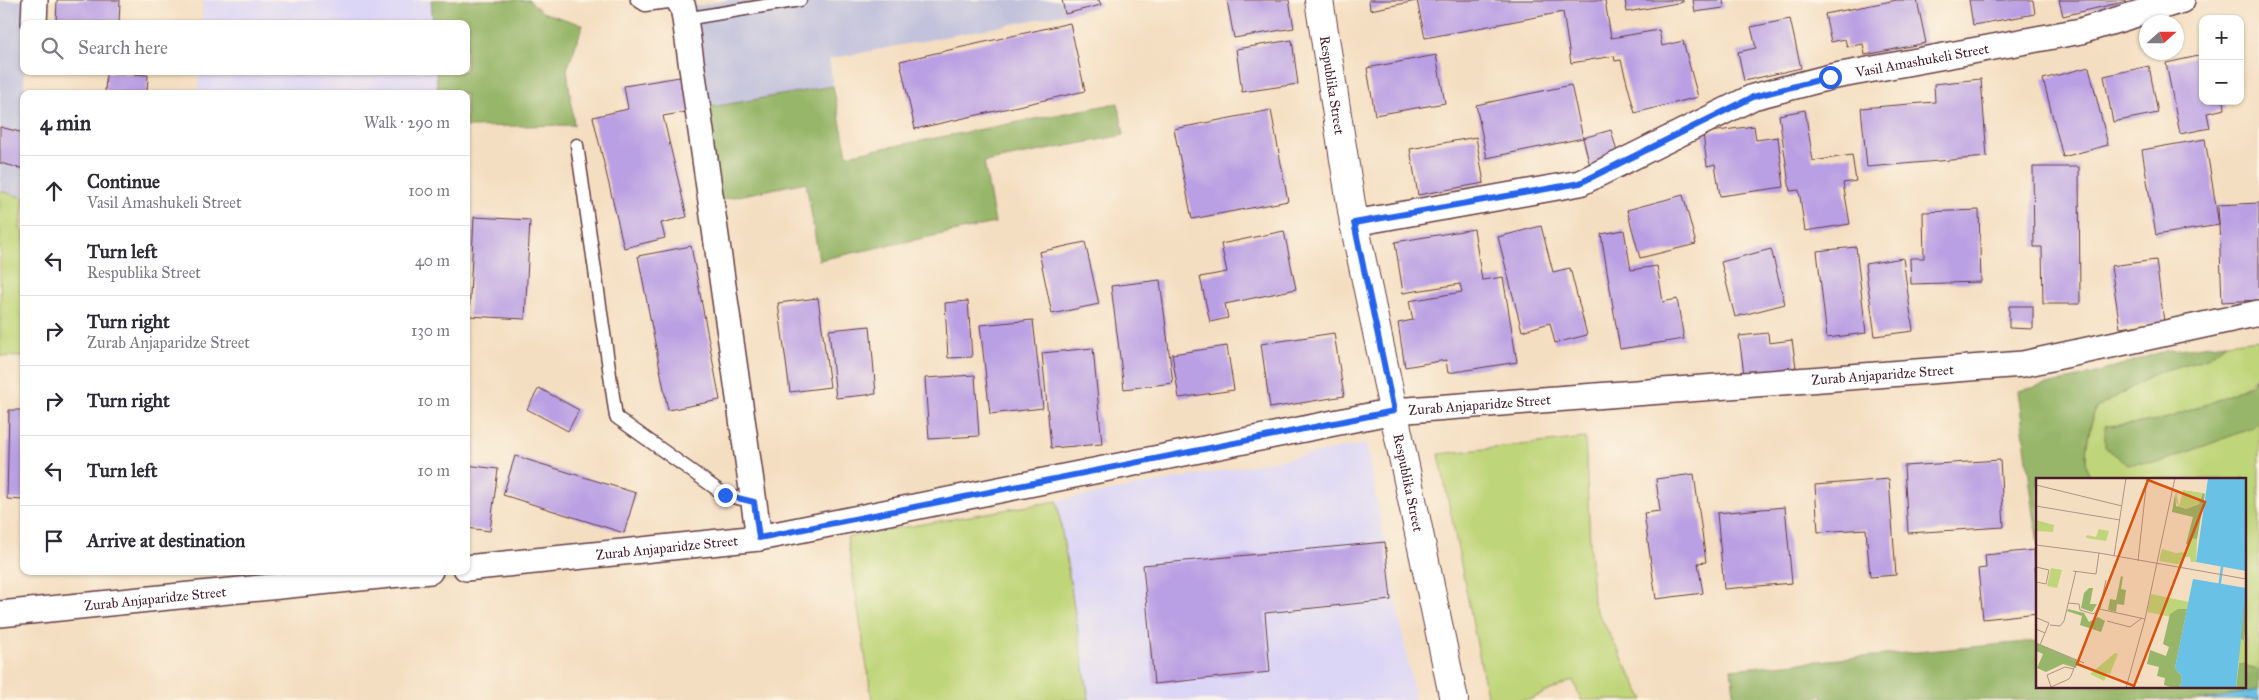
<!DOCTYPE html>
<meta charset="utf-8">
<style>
:root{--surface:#fff;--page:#f2f2f3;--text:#2b2b33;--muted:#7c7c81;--line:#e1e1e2}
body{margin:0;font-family:"IM FELL Great Primer",serif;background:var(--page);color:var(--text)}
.controls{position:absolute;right:15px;top:15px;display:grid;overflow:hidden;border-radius:10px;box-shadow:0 1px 4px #0004}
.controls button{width:45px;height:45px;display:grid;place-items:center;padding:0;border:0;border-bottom:1px solid var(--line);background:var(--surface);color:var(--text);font:25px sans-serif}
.compass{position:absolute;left:2139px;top:15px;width:45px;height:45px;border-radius:50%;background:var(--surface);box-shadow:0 1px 4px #0004;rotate:69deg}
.stop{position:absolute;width:15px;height:15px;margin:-11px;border:4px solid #2563eb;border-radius:50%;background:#fff}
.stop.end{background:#2563eb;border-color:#fff;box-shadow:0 1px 5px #0008}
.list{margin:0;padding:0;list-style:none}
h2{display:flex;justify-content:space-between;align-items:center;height:65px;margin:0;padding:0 20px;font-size:21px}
h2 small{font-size:16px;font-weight:400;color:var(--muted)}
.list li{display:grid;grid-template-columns:32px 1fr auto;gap:15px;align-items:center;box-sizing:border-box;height:70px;padding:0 20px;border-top:1px solid var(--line)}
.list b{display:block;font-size:19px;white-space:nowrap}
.list p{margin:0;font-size:16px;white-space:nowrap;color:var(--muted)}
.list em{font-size:16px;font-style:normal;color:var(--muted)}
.icon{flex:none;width:28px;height:28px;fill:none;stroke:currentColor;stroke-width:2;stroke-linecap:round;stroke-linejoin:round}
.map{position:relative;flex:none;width:2259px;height:700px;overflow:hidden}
.search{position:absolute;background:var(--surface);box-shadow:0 1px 4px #0004;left:20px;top:20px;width:450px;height:55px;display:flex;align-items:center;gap:12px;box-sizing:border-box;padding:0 18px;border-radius:10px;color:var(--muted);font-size:19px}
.panel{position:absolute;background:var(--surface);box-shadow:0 1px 4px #0004;left:20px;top:90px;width:450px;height:485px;border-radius:10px}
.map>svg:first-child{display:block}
.built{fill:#dcd6f6}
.industrial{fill:#c2c2dc}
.green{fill:#bfd579;stroke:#847a52}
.forest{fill:#97b669;stroke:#706a4a}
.water{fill:#69c1e6;stroke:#5a7088}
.building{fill:#b99fe3}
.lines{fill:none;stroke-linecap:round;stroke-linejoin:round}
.lane-casing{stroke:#643c42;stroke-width:15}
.street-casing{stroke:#643c42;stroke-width:28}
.secondary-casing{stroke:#643c42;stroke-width:30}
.lane{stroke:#fff;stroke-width:12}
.street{stroke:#fff;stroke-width:25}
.secondary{stroke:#fff;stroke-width:28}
.route{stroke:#2563eb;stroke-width:6}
.labels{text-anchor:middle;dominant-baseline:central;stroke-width:5;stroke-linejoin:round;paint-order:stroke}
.street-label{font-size:14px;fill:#4a1f2b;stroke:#fcf5e5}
.inset-river{fill:none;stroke:#69c1e6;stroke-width:2.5}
.inset-road{fill:none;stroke:#b09285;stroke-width:1}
.view{fill:#d8530f;fill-opacity:0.15;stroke:#d8530f;stroke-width:2.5}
.inset-edge{fill:none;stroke:#4a1f2b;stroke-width:2.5}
</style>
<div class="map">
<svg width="2259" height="700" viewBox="0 0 2259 700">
<rect width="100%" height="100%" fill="#fcf5e5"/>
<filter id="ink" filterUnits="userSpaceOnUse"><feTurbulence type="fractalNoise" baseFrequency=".02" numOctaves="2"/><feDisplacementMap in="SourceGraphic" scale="10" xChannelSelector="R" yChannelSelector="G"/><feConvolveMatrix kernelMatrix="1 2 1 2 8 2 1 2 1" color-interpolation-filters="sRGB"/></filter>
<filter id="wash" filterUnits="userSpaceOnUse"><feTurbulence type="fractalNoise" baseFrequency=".0096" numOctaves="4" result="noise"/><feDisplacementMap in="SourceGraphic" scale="20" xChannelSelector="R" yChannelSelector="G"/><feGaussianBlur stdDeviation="1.12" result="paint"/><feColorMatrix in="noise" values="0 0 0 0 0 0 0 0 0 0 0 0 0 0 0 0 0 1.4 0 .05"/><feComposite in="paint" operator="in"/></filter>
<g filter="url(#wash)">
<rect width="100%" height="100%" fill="#f4dec1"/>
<g class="built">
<path d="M 203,0 L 431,0 L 433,24 L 202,24 Z"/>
<path d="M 199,71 L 436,71 L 438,94 L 198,94 Z"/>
<path d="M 1366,444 L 1415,700 L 1089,700 L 1057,501 Z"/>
</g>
<g class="industrial">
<path d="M 0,0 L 28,0 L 24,24 L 24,87 L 40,94 L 24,94 L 24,198 L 0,191 Z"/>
<path d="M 729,0 L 1098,0 L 1100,7 L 829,59 L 833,86 L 706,108 L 692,7 Z"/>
</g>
<g class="green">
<path d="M 0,191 L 24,198 L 20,229 L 24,232 L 24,357 L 0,356 Z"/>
<path d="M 2259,339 C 2259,349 2259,364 2259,373 C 2254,389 2184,414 2167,418 C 2147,423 2126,425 2105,426 L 2161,462 L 2251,428 L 2259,421 L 2259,670 L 2245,667 L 2245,479 L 2090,479 C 2081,456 2090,432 2095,409 L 2158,372 L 2207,358 L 2226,343 Z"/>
<path d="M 1585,438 L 1593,603 L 1644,700 L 1581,700 L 1573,680 L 1529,700 L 1488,700 L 1439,454 Z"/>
<path d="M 1057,501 L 1089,700 L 872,700 L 847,537 Z"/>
</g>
<g class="forest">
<path d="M 431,0 L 529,0 L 542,12 L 583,25 L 567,69 L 574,125 L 466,127 L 466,94 L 438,94 L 436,71 L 466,71 L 466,24 L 433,24 Z"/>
<path d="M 833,86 L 847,155 L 1118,103 L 1124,135 L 984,162 L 995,223 L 819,260 L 806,182 L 719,200 L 706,108 Z"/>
<path d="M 2226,343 L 2207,358 L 2158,372 L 2095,409 C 2089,432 2081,456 2090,479 L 2038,479 L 2038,545 L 2018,391 L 2083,377 L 2165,351 Z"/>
<path d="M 2259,373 L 2259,421 L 2252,428 L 2161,462 L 2127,464 L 2105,447 L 2105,426 L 2135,424 L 2168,418 L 2213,402 L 2252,384 Z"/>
<path d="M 2038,641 L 2038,686 L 2245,686 L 2245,667 L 2259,670 L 2259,690 L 2205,700 L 1823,700 L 1822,695 L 1804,700 L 1735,700 L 1731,669 Z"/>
</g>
<path class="water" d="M 2259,690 L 2259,700 L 2205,700 Z"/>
<g id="blocks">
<g class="building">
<path d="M 57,0 L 120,0 L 119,24 L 56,24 Z"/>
<path d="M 1062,0 L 1099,0 L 1101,5 L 1065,14 Z"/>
<path d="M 1227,0 L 1289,0 L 1294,28 L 1234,38 Z"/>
<path d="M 1369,0 L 1416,0 L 1416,1 L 1370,10 Z"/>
<path d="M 1417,0 L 1605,0 L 1611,38 L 1659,30 L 1662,46 L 1683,41 L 1698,97 L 1635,113 L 1621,60 L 1615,61 L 1614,56 L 1571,63 L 1563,12 L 1425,38 Z"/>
<path d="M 1625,0 L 1683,0 L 1683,2 L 1627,12 Z"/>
<path d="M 1693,0 L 1723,0 L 1724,8 L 1695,12 Z"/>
<path d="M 1897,0 L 1917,0 L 1926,43 L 1865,55 L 1863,44 L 1847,47 L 1845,39 L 1831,42 L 1825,14 Z"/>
<path d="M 1969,0 L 2033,0 L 2035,14 L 1973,25 Z"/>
<path d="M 2059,0 L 2127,0 L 2127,1 L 2063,16 Z"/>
<path d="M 1790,19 L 1801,68 L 1744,81 L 1738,52 L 1756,48 L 1751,27 Z"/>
<path d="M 1070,23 L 1085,91 L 915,129 L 900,61 Z"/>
<path d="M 1292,40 L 1298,84 L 1242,92 L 1236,49 Z"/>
<path d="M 1436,55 L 1445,103 L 1375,115 L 1367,68 Z"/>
<path d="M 2203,55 L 2203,101 L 2224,101 L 2225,109 L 2207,113 L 2210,128 L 2180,134 L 2166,63 Z"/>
<path d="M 2149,66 L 2158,113 L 2113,122 L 2104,76 Z"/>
<path d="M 2089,67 L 2108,145 L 2063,157 L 2043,79 Z"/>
<path d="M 106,73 L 148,75 L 147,94 L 105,94 Z"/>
<path d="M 686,76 L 692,111 L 663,116 L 687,217 L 661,223 L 665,238 L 624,248 L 593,117 L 628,109 L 624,86 Z"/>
<path d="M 1981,79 L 1987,157 L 1867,167 L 1861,108 L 1935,102 L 1934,84 Z"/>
<path d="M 1571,85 L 1583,138 L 1487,158 L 1476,105 Z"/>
<path d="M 1271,110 L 1288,201 L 1192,219 L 1174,129 Z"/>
<path d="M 1805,110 L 1813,161 L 1852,155 L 1856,181 L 1843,183 L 1850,224 L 1805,231 L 1799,190 L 1790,191 L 1779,115 Z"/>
<path d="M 1754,126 L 1756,140 L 1778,137 L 1784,187 L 1720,196 L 1715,164 L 1707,166 L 1703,133 Z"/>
<path d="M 0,127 L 24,133 L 24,169 L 0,163 Z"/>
<path d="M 1611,130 L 1619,159 L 1590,166 L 1583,138 Z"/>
<path d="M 1476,137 L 1484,183 L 1418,195 L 1410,149 Z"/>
<path d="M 2205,139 L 2219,225 L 2218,205 L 2259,203 L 2259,300 L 2222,302 L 2219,225 L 2156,235 L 2142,150 Z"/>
<path d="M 2033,167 L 2079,167 L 2080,304 L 2043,304 L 2042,247 L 2034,247 Z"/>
<path d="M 1683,195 L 1696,244 L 1640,258 L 1627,210 Z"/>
<path d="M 1979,210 L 1981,282 L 1911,284 L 1910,258 L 1924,258 L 1923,212 Z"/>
<path d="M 474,217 L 530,220 L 525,319 L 469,316 Z"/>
<path d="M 1541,226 L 1553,272 L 1570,268 L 1587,335 L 1555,343 L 1550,323 L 1522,331 L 1498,237 Z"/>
<path d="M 1474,229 L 1482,280 L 1503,277 L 1517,362 L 1448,373 L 1446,360 L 1405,367 L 1398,323 L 1413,320 L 1409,301 L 1462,292 L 1460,284 L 1403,293 L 1395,242 Z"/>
<path d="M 1624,230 L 1631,270 L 1657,266 L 1663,302 L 1677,299 L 1684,339 L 1620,349 L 1601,234 Z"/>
<path d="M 1284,231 L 1296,289 L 1225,304 L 1228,318 L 1210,322 L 1200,277 L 1227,272 L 1221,244 Z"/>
<path d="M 1085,242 L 1099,304 L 1052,314 L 1039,252 Z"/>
<path d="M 691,246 L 720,400 L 668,410 L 638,256 Z"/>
<path d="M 1856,247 L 1866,333 L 1827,338 L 1817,251 Z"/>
<path d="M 1771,249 L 1785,304 L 1735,317 L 1721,262 Z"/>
<path d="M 1903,258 L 1913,331 L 1875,336 L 1865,264 Z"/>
<path d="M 2156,260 L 2164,322 L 2120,328 L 2111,266 Z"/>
<path d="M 1160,280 L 1173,383 L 1124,389 L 1111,286 Z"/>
<path d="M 818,298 L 830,387 L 790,392 L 778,303 Z"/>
<path d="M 968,301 L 972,357 L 948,358 L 945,303 Z"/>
<path d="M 2009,306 L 2033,306 L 2033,329 L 2009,328 Z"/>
<path d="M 1033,320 L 1043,408 L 990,414 L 980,325 Z"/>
<path d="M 870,326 L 876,394 L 836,398 L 829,330 Z"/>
<path d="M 1334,333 L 1344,396 L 1270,408 L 1261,344 Z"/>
<path d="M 1768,333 L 1769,343 L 1792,340 L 1796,367 L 1744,374 L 1739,336 Z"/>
<path d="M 1227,346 L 1234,390 L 1179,398 L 1172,354 Z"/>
<path d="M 1093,348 L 1102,444 L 1051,448 L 1042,353 Z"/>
<path d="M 975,375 L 979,436 L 929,439 L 925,378 Z"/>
<path d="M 539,388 L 579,410 L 568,431 L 527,409 Z"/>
<path d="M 9,410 L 24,410 L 24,500 L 7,499 Z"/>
<path d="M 515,456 L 636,493 L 624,533 L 503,495 Z"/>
<path d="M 2000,460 L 2004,527 L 1908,533 L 1904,466 Z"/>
<path d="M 466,465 L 498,469 L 490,531 L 466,528 Z"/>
<path d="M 1694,474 L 1706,562 L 1698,563 L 1703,593 L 1656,599 L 1644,513 L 1660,511 L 1656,479 Z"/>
<path d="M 1889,479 L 1896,575 L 1870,577 L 1866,529 L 1818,532 L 1815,485 Z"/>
<path d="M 1785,507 L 1792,583 L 1724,589 L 1717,513 Z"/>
<path d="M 1385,542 L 1391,600 L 1265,613 L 1270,672 L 1154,684 L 1143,565 Z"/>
<path d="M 2034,550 L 2038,613 L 1983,619 L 1978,569 L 1986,568 L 1985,555 Z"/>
</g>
</g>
</g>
<g filter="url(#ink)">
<use href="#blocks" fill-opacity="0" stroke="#643c42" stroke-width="1"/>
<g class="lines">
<defs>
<g id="lane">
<path d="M 637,0 L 645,5 L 676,1 L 680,3"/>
<path d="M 685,19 L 800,0"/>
<path d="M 577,145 L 616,417 L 725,495 L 754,502"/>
</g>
<g id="street">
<path d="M 680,3 L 683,7 L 685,19 L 759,538"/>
<path d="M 34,24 L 35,0"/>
<path id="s1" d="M 1354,223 L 1580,183 L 1753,97 L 1830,77 L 2081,31 L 2182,0"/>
<path id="s2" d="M 466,568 L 759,538 L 1394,411 L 2023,364 L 2259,313"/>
<path id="s3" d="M 0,614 L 430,571"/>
</g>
<g id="secondary">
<path id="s4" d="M 1319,0 L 1354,223 L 1454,700"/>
</g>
</defs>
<use href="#lane" class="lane-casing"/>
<use href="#street" class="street-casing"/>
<use href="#secondary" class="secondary-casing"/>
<use href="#lane" class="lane"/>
<use href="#street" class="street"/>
<use href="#secondary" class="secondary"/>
</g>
</g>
<g class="lines" filter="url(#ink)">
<path class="route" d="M 725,495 L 754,502 L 759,538 L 1394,411 L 1354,223 L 1580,183 L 1753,97 L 1830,77"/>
</g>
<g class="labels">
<g class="street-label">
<text stroke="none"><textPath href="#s1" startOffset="596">Vasil Amashukeli Street</textPath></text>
<text stroke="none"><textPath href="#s4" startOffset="86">Respublika Street</textPath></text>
<text stroke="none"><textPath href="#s2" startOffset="1432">Zurab Anjaparidze Street</textPath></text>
<text stroke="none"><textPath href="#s2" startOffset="1028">Zurab Anjaparidze Street</textPath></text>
<text stroke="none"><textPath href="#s4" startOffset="491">Respublika Street</textPath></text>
<text stroke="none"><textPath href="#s2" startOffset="202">Zurab Anjaparidze Street</textPath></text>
<text stroke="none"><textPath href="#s3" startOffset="156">Zurab Anjaparidze Street</textPath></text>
</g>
</g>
<g transform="translate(2036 478)">
<rect width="210" height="210" fill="#f4dec1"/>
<path d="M 140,11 L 143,29 L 147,12 L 167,15 L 166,24 L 150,31 L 143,30 L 139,22 ZM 0,42 L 18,47 L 17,54 L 0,53 ZM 63,51 L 73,53 L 70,63 L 50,60 L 51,57 L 60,59 ZM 155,59 L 161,61 L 160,84 L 155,84 L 154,79 L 146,79 L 146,87 L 123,83 L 126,71 L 140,75 L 151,74 ZM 15,90 L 26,92 L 21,110 L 11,108 ZM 115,116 L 153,124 L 151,131 L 142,131 L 135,139 L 111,134 ZM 203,159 L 210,164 L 210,184 L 203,185 ZM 79,175 L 82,176 L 74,196 L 71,195 L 68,203 L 54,196 Z" fill="#bfd579"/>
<path d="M 167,15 L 169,16 L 161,61 L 155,60 L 154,67 L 150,66 L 157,39 L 136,34 L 139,16 L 140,28 L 150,31 L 163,26 ZM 85,98 L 87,99 L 85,111 L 90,112 L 88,127 L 81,126 L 80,134 L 72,132 L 74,121 L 80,122 ZM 53,110 L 57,110 L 54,126 L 61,126 L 56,134 L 45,130 L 48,115 ZM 210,110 L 210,141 L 208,163 L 203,159 ZM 32,131 L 48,135 L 53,144 L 62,139 L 69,143 L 65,154 L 44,147 L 46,138 L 31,133 ZM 142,131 L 151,131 L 139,190 L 146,199 L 144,210 L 137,210 L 128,207 L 129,200 L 121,198 L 123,189 L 111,186 L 114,172 L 130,178 L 133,169 L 127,166 L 134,136 ZM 0,165 L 42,183 L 40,190 L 27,186 L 10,194 L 1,190 L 7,176 L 0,173 ZM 210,184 L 210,210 L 200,210 L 203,185 Z" fill="#97b669"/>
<path d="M 172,0 L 210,0 L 210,93 L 160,84 ZM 157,101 L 210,110 L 200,210 L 144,210 L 146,199 L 139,190 Z" fill="#69c1e6"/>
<path class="inset-river" d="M 183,111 L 187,82"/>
<path class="inset-road" d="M 0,7 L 86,28M 0,28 L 84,42M 0,67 L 63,75 L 210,101M 78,78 L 90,0M 102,83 L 111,0M 0,89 L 13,92 L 10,106 L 0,104M 37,93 L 60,96 L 63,75M 32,125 L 43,126 L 44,132 L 57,136 L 63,131 L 109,141M 64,130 L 70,102M 1,140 L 13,145 L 9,155M 71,143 L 94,149 L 106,140M 14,147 L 24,148 L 28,143 L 40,93M 0,151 L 9,155 L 4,167M 0,165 L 48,185M 38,191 L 29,189 L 11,197 L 15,209 L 33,201 L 35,198 L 41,182M 90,210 L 109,141 L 139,0"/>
<path class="view" d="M 112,2 L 169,24 L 98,208 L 41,186 Z"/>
<rect width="210" height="210" class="inset-edge"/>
</g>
</svg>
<div class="controls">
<button>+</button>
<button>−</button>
</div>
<svg class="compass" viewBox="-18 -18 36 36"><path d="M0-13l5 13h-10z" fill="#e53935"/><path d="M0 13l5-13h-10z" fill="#7c7c81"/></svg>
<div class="stop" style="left:1830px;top:77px"></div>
<div class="stop end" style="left:725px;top:495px"></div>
<div class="search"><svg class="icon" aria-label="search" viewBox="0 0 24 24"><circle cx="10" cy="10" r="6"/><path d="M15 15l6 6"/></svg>Search here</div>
<section class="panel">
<h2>4 min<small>Walk · 290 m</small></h2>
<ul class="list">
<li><svg class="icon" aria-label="ahead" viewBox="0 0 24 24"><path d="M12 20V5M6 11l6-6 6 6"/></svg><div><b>Continue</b><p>Vasil Amashukeli Street</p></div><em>100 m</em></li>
<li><svg class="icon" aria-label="left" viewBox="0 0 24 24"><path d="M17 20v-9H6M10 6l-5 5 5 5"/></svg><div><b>Turn left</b><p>Respublika Street</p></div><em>40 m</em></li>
<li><svg class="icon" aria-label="right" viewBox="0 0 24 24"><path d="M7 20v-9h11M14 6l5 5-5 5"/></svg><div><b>Turn right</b><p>Zurab Anjaparidze Street</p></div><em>130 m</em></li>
<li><svg class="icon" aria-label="right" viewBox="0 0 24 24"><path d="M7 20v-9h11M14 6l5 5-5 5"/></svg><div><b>Turn right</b></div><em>10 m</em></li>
<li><svg class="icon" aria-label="left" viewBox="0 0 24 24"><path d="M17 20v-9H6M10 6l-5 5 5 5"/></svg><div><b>Turn left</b></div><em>10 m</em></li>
<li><svg class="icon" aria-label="arrive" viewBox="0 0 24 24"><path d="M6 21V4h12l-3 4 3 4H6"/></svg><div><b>Arrive at destination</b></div></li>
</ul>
</section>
</div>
